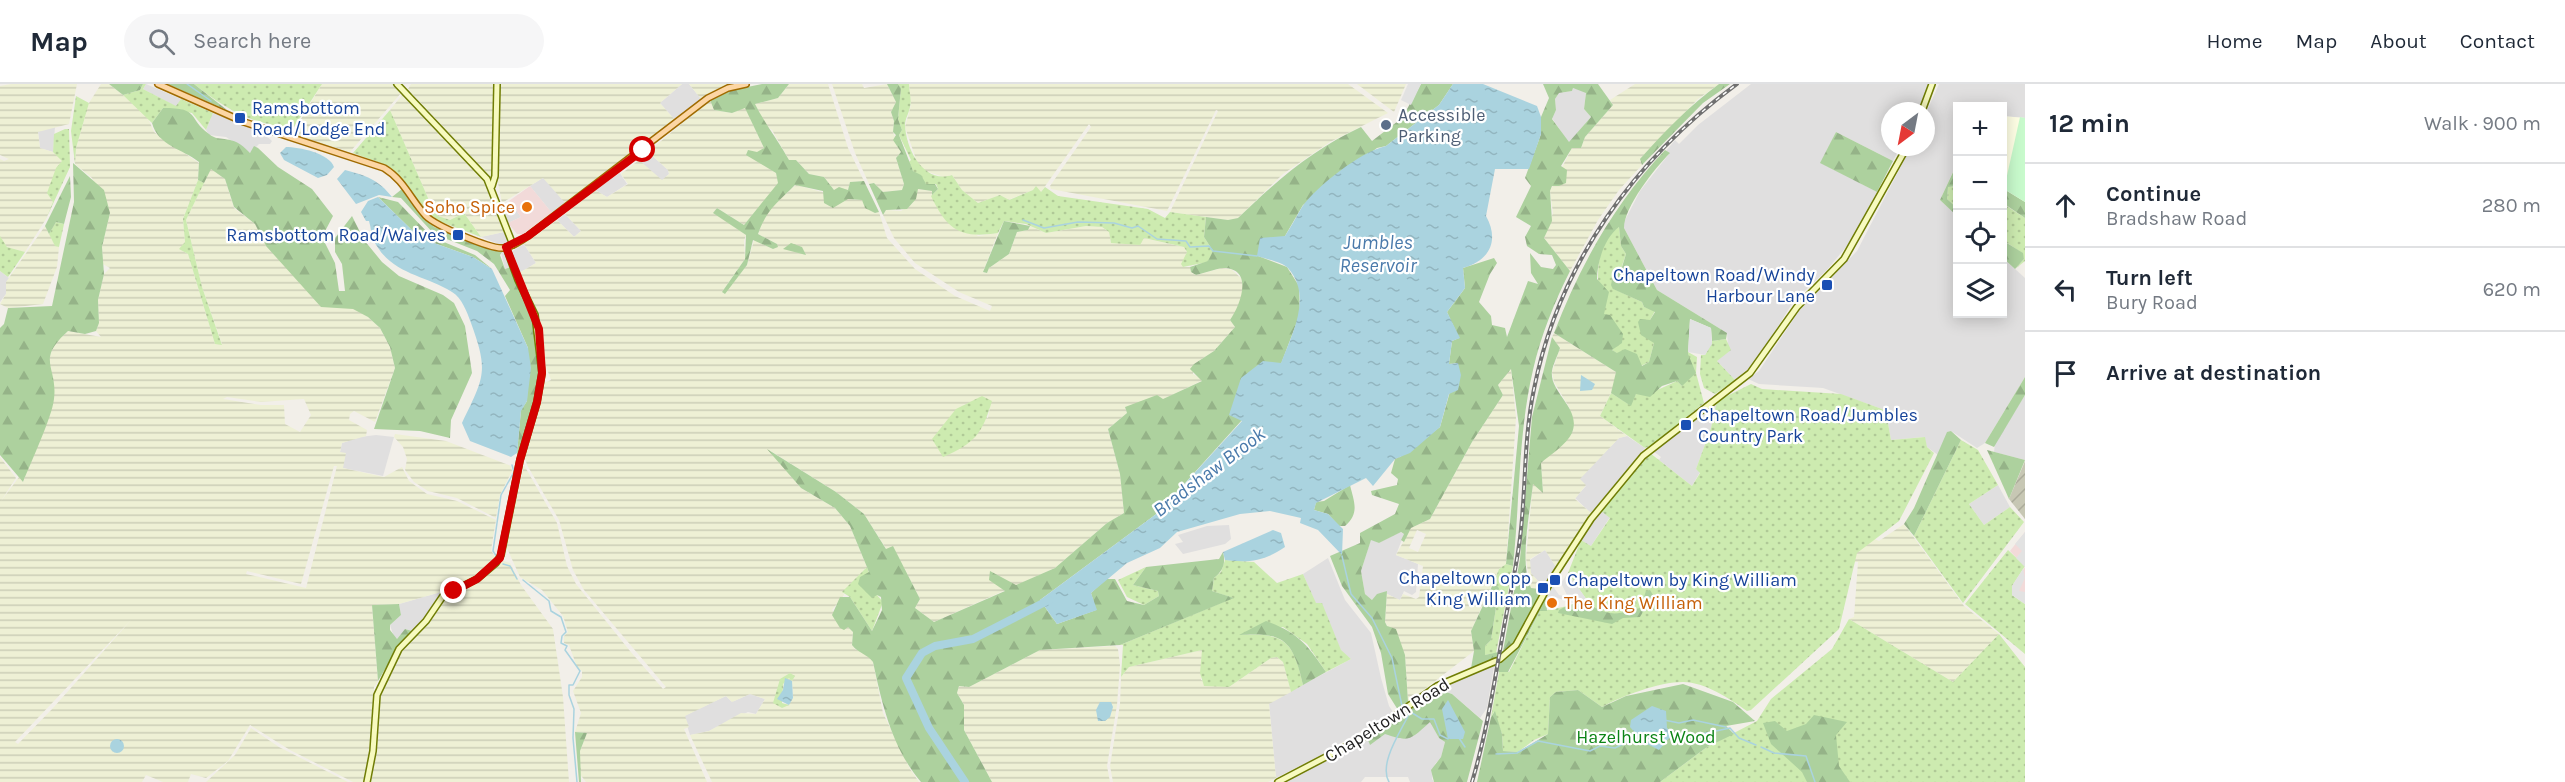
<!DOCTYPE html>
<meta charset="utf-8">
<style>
:root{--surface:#fff;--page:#f6f6f7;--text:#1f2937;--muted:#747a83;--line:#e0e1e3}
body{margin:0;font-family:Karla,sans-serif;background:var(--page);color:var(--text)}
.controls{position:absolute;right:18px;top:18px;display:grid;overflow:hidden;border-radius:0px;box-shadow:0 3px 15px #0003}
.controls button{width:54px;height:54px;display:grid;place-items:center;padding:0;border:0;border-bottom:2px solid var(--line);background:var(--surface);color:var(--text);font:30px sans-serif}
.compass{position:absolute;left:1881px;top:18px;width:54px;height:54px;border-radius:50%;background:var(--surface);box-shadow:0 3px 15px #0003;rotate:212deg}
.stop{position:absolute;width:18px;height:18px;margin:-14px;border:4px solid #d40000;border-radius:50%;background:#fff}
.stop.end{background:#d40000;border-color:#fff;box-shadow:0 2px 6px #0008}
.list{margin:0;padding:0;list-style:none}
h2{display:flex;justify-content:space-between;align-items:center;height:78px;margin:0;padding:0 24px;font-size:26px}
h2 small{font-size:20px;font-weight:400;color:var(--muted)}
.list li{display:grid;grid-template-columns:39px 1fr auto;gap:18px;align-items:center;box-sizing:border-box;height:84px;padding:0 24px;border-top:2px solid var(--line)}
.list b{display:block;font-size:22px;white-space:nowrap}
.list p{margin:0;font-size:20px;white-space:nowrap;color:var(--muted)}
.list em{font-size:20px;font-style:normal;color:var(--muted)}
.icon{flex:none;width:33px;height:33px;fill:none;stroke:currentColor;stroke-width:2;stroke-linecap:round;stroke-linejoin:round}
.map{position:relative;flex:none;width:2025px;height:698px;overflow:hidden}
header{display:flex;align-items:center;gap:36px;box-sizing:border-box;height:84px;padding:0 30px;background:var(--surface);border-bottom:2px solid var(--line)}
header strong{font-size:28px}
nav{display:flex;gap:33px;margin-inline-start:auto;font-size:21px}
.search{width:420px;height:54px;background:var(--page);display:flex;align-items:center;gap:15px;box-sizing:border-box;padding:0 21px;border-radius:33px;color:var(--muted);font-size:22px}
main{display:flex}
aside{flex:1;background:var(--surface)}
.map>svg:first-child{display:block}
.residential{fill:#e0dfdf}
.commercial{fill:#f2dad9}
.education{fill:#ffffe5}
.construction{fill:url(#construction-furrows)}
.farmland{fill:url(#farmland-rules);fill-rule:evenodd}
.grass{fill:url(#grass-dots)}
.forest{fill:url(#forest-firs);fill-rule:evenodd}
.park{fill:#c8facc}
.parking{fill:#e2e2e2}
.water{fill:url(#water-ripples)}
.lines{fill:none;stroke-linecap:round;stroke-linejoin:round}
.stream{stroke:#aad3df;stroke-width:1.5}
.river{stroke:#aad3df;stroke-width:8}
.secondary-casing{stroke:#707d05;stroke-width:8}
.primary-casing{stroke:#a06b00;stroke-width:8}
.secondary{stroke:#f7fabf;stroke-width:5}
.primary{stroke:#fcd6a4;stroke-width:5}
.rail-casing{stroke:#707070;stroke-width:4}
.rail{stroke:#fff;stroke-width:1.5;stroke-dasharray:4.5;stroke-linecap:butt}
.route{stroke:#d40000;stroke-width:8}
.transit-dot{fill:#1a4fb4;stroke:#fff;stroke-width:2}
.service-dot{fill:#5c6f8a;stroke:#fff;stroke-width:2}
.food-dot{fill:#e8710a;stroke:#fff;stroke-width:2}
.labels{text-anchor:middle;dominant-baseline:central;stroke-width:4.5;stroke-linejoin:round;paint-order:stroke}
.transit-label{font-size:18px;fill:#164399;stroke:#fff;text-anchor:start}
.service-label{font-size:18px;fill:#4e5e75;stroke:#fff;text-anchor:start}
.food-label{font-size:18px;fill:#c56008;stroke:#fff;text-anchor:end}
.street-label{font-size:18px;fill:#222;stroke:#fff}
.park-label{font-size:18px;fill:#0c8416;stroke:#fff}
.water-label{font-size:20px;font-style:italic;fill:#4a7aab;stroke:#fff}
</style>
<header>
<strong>Map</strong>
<div class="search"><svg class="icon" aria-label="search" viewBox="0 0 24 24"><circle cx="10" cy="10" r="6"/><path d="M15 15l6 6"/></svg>Search here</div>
<nav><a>Home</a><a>Map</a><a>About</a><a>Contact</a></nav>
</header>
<main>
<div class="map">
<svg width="2025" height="698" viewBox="0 0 2025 698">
<defs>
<pattern id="construction-furrows" width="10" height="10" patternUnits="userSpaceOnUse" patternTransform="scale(1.5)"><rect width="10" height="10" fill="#c7c7b4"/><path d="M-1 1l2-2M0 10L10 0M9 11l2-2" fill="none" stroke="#abab9a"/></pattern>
<pattern id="farmland-rules" width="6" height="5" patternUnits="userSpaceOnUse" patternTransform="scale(1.5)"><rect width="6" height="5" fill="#eef0d5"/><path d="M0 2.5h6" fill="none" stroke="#ccceb7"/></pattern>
<pattern id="grass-dots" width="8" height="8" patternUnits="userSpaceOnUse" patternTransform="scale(1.5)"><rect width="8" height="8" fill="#cdebb0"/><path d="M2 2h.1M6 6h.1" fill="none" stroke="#b0c997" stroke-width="1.8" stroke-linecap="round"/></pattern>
<pattern id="forest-firs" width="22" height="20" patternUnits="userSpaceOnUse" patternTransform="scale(1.5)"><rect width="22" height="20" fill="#add19e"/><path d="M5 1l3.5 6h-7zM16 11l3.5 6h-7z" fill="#95b388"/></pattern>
<pattern id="water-ripples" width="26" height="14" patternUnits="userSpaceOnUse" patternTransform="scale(1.5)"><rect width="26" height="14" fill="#aad3df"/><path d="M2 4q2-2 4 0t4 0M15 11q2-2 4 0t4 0" fill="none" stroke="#92b5bf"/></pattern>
</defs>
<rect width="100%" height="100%" fill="#f2efe9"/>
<g class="residential">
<path d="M 146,0 L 181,15 L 177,23 L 143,5 Z"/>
<path d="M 682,0 L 689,0 L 701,15 L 675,36 L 660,19 Z"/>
<path d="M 1751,0 L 1929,0 L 1919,27 L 1890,27 L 1890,63 L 1900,63 L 1893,77 L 1836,48 L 1821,79 L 1877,108 L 1851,157 L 1826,187 L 1793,218 L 1757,277 L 1735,296 L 1717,277 L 1728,262 L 1727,249 L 1657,206 L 1624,144 L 1624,138 L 1640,107 L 1669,70 L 1666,67 L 1675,56 L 1679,60 L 1698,41 Z"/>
<path d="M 1939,0 L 2025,0 L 2025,34 L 2003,32 L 2002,22 L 1958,22 L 1957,79 L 1940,116 L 1957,132 L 1958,230 L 2002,230 L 2003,174 L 2025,194 L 2025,293 L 1985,359 L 1977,364 L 1951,347 L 1938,371 L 1927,363 L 1924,353 L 1891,356 L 1886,328 L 1882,325 L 1823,304 L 1759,300 L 1748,295 L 1759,287 L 1799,227 L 1857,167 L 1911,63 L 1926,63 L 1926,29 Z"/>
<path d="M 1573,4 L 1586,8 L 1584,25 L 1591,33 L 1569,59 L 1552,34 L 1556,26 L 1555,15 L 1559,9 L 1572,7 Z"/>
<path d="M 213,29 L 263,49 L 272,57 L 270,60 L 259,60 L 250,69 L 226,53 L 209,51 L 206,46 Z"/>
<path d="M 55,43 L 53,68 L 40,64 L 38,47 Z"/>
<path d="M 647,67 L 668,86 L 669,90 L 662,97 L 637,75 Z"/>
<path d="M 620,89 L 627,100 L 607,113 L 595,106 Z"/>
<path d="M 544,93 L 566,120 L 552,129 L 530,102 Z"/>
<path d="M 513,122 L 521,133 L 508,139 L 504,125 Z"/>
<path d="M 565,130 L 581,147 L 574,153 L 557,136 Z"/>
<path d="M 504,148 L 511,168 L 524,160 L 536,179 L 519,189 L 515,181 L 505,185 L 499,160 L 481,153 Z"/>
<path d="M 0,187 L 9,194 L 6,210 L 0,218 Z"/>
<path d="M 2025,311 L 2025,376 L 1994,368 L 1995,359 Z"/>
<path d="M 1717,317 L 1711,344 L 1696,385 L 1700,388 L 1692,402 L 1659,376 L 1661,373 L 1653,367 Z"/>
<path d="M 376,351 L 394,353 L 383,392 L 343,384 L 340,368 L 342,359 L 360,353 Z"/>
<path d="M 1627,352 L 1645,364 L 1591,429 L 1575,414 L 1586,402 L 1579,395 L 1619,354 Z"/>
<path d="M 1998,401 L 2010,423 L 1984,441 L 1969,420 Z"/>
<path d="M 1601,427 L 1610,433 L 1591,462 L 1581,456 Z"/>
<path d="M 1229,441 L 1231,455 L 1225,460 L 1183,470 L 1175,460 L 1183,458 L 1178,451 L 1207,442 Z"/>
<path d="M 1400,448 L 1404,450 L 1396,471 L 1418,480 L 1416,508 L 1412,511 L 1404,507 L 1400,516 L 1387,510 L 1387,507 L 1372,516 L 1365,510 L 1361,487 L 1371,455 L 1379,459 Z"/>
<path d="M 1545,466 L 1556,483 L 1541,507 L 1536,504 L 1539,498 L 1530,489 L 1530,476 Z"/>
<path d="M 1328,474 L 1345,516 L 1371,549 L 1381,594 L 1389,622 L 1393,628 L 1323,670 L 1276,694 L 1269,619 L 1351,575 L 1341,567 L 1321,519 L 1316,520 L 1303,490 Z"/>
<path d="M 441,508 L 425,535 L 412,547 L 405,545 L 397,555 L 394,553 L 390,541 L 401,531 L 399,520 Z"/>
<path d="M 1494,582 L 1487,624 L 1480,634 L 1452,610 L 1437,605 Z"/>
<path d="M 750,610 L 765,615 L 756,630 L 748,628 L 709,647 L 690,651 L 684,632 L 726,612 L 732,618 Z"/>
<path d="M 1407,629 L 1432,639 L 1439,654 L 1445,658 L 1441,673 L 1435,680 L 1432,695 L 1434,698 L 1410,698 L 1408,693 L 1365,693 L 1361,698 L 1282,698 L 1368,656 Z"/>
</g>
<g class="commercial">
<path d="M 530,102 L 552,129 L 523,150 L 517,150 L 508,139 L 521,133 L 509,117 Z"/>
<path d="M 2025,448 L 2025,520 L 2012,502 L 2025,483 L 2010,467 Z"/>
</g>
<path class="education" d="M 2002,32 L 2025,34 L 2025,118 L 2003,104 Z"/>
<path class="construction" d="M 2025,377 L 2025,435 L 2009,415 Z"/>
<g class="farmland">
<path d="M 11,0 L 77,0 L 69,40 L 38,48 L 40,64 L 53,68 L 63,76 L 53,119 L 46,135 L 25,168 L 7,163 L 0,153 L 0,173 L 0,75 L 4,77 L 9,75 L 0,71 L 0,2 Z"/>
<path d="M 101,0 L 109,0 L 123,11 L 147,32 L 154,48 L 199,79 L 198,96 L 183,135 L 185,158 L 180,165 L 188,170 L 215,260 L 222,260 L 202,203 L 186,136 L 211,84 L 225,95 L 234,124 L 255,140 L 266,162 L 368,233 L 380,244 L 390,263 L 395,284 L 375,338 L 354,327 L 350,330 L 349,336 L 367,346 L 366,352 L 342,359 L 340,368 L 346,369 L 343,384 L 384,393 L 402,383 L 409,397 L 427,410 L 457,417 L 496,436 L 491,466 L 496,475 L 473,494 L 441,508 L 399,520 L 372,521 L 378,597 L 374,603 L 369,680 L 366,698 L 353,698 L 290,666 L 250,641 L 228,677 L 206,694 L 191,690 L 188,698 L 163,698 L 146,691 L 142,698 L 0,698 L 0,373 L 16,394 L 1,417 L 19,393 L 23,398 L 54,315 L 49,274 L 55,259 L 68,247 L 101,253 L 96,247 L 99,239 L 98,216 L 104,190 L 110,184 L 103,180 L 102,163 L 110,129 L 92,94 L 75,80 L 76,64 L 89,19 ZM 227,313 L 261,318 L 304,315 L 311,331 L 300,348 L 285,340 L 284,321 L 261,321 L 223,315 ZM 334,382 L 337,382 L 306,504 L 246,490 L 247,487 L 301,500 ZM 131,536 L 54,623 L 18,660 L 15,658 Z"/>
<path d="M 322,0 L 394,0 L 402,8 L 350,68 L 292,50 Z"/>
<path d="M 411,0 L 495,0 L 492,92 L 490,93 L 408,5 Z"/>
<path d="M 498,0 L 682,0 L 660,19 L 675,36 L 566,120 L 543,94 L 502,119 L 497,94 Z"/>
<path d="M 689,0 L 729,0 L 701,15 Z"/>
<path d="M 789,0 L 828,0 L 848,64 L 864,97 L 850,98 L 848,106 L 834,106 L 824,93 L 809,90 L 796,76 L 789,76 L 772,46 L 766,42 L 755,20 L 778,14 Z"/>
<path d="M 832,0 L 862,0 L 864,4 L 887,0 L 896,18 L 891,28 L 894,37 L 893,48 L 901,68 L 896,74 L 904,100 L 902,106 L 883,108 L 874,99 L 869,100 L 855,69 Z"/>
<path d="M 909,0 L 1348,0 L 1388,29 L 1330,58 L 1283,90 L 1238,134 L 1228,136 L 1170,128 L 1218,27 L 1216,26 L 1167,127 L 1051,105 L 1050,102 L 1091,43 L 1089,40 L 1041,108 L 1033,106 L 1008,116 L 1000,111 L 978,119 L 962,106 L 952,91 L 944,93 L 925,87 L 918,81 L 905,43 L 911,21 Z"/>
<path d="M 1357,0 L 1406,0 L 1394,28 Z"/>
<path d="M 1635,0 L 1719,0 L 1698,15 L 1640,75 L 1642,81 L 1619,106 L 1598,136 L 1570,187 L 1544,154 L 1553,129 L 1550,107 L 1572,64 L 1581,64 L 1585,53 L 1613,21 L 1610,16 Z"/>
<path d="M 403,10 L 488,99 L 504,148 L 481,153 L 464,129 L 450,136 L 438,132 L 431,121 L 390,26 Z"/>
<path d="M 710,16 L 714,26 L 732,29 L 745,23 L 764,64 L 754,74 L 776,89 L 779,100 L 744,141 L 717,124 L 714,128 L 746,151 L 744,157 L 745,175 L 722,208 L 747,181 L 754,156 L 773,165 L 777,160 L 758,150 L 765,131 L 772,122 L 796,101 L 848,115 L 862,116 L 875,129 L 879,128 L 887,154 L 915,185 L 955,212 L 990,227 L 992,222 L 959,208 L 915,179 L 894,154 L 883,131 L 886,126 L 901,127 L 912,120 L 918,105 L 932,107 L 932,113 L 978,152 L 998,149 L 983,188 L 987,189 L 989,184 L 1009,170 L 1017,148 L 1028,146 L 1030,142 L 1046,149 L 1086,142 L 1102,143 L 1109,148 L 1111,159 L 1143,154 L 1184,163 L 1187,168 L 1183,183 L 1190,183 L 1191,188 L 1196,191 L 1222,184 L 1231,185 L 1241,194 L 1244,205 L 1238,224 L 1230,236 L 1235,243 L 1214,267 L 1194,280 L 1193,290 L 1203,296 L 1162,316 L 1125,323 L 1127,329 L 1108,345 L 1120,390 L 1124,429 L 1107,439 L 1055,484 L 934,538 L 915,524 L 920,515 L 893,463 L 887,466 L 864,430 L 836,408 L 769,366 L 801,404 L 835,424 L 850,442 L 867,483 L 843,508 L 844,511 L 832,526 L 853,548 L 852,561 L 855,565 L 869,572 L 873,578 L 883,629 L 910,685 L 919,698 L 712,698 L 690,651 L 709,647 L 741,629 L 756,630 L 765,615 L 750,610 L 732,618 L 726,612 L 685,632 L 689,643 L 684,645 L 707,698 L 586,698 L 579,689 L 580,667 L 587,649 L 575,648 L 581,629 L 573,607 L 582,593 L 582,587 L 577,583 L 569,561 L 564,559 L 564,552 L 568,548 L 563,532 L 542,506 L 520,493 L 506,462 L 524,381 L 557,439 L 567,482 L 576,500 L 630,567 L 663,605 L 666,603 L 584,506 L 573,486 L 559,436 L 527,381 L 524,370 L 532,340 L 542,315 L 544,299 L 551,296 L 544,277 L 537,226 L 519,189 L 536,179 L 524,160 L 557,136 L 574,153 L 581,147 L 565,130 L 595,106 L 607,113 L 628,100 L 621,90 L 639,76 L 662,96 L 669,90 L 668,86 L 648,68 ZM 971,319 L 990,323 L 988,334 L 963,321 ZM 795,592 L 792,597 L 793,614 L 782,624 L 774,619 Z"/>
<path d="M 45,142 L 55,161 L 59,163 L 57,183 L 43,220 L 8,224 L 0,220 L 6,210 L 6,198 Z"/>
<path d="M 1554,249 L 1616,288 L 1615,300 L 1600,332 L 1627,352 L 1619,354 L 1580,395 L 1586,401 L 1575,415 L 1591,429 L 1556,483 L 1545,466 L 1530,475 L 1531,489 L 1539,498 L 1536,504 L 1530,504 L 1526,474 L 1533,399 L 1543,409 L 1541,379 L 1573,347 L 1573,335 L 1569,323 L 1554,298 L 1552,288 L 1560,264 L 1552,253 Z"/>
<path d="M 1511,285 L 1516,334 L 1506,480 L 1499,485 L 1471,547 L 1474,567 L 1408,618 L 1405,571 L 1385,538 L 1387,510 L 1400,516 L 1403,510 L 1416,515 L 1419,513 L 1423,482 L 1396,471 L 1411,444 L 1430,435 L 1472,358 L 1503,311 L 1498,301 ZM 1417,446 L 1426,450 L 1418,468 L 1409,464 Z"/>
<path d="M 395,350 L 446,357 L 511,382 L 512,387 L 500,411 L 496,434 L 457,414 L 428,407 L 414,398 L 405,386 L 407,375 L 403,363 L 394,353 Z"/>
<path d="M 1904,440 L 1964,522 L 1999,550 L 1953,598 L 1849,535 L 1854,533 L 1858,478 L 1812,479 L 1870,453 L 1879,457 Z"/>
<path d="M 503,477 L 510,479 L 521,501 L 553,545 L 563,613 L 569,698 L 369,698 L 377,664 L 380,610 L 396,576 L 442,516 L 477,498 Z"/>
<path d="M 1115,562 L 1118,565 L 1120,581 L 1117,621 L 1107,682 L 1110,698 L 992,698 L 964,646 L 964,621 L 957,609 L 959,602 L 969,603 L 1040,566 Z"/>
<path d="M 1202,566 L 1201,596 L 1229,603 L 1271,574 L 1277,573 L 1283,578 L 1291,608 L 1269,620 L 1276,694 L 1268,698 L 1113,698 L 1110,682 L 1120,620 L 1121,593 L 1129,583 Z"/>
<path d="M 251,644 L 279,663 L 348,698 L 206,698 L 235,671 Z"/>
</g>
<g class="grass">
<path d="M 143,0 L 146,0 L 143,5 L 176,22 L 181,15 L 213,29 L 206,46 L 192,29 L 163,24 L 152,39 L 123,11 L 140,6 Z"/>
<path d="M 194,0 L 322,0 L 294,43 C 253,42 226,25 194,0 Z"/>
<path d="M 898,0 L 909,0 C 909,7 912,16 910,23 C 909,29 905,35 905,41 C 906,66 924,100 952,91 L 962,106 L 978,119 L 1000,111 L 1009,116 L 1033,106 L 1036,102 L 1041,108 L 1045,103 L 1058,112 L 1148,125 L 1165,134 L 1170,128 L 1206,133 L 1204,153 L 1213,167 L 1208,178 L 1183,183 L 1181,180 L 1187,168 L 1184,163 L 1144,154 L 1140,161 L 1111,159 L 1109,148 L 1102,143 L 1086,142 L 1046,149 L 1026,140 L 1004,137 L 998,149 C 961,155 947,146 931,112 L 938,105 L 936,100 L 926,100 L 913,87 L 909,78 L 911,76 L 899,51 L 902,46 L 898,35 L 901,4 Z"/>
<path d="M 76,12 L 89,19 L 76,64 L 75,80 L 71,47 Z"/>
<path d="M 390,26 L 431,121 L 438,132 L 450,136 L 464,129 L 481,153 L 433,135 L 397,90 L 380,79 L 353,69 Z"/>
<path d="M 65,45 L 69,45 L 70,83 L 46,135 L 53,118 L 47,109 L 56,84 L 62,77 L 53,68 L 54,50 Z"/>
<path d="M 198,96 L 204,99 L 186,136 L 202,203 L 222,261 L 215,260 L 188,170 L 179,165 L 185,158 L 183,135 Z"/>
<path d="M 1957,102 L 1957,124 L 1947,115 L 1948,103 Z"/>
<path d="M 2002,119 L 2025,134 L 2025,177 L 2015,185 L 2024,175 L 2022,169 L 2003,156 Z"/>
<path d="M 56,138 L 64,140 L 59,163 L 55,162 L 49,150 Z"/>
<path d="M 1619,143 L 1621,162 L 1626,170 L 1614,205 L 1642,218 L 1644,223 L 1655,227 L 1650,236 L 1654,259 L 1649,278 L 1641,282 L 1613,267 C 1602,236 1583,164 1619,143 Z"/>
<path d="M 0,152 L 7,163 L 25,168 L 8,193 L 0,187 Z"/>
<path d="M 1726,255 L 1731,266 L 1717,277 L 1735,296 L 1715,310 L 1704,304 L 1700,290 L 1701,271 L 1705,271 L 1712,257 Z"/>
<path d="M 1688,268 L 1697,273 L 1696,289 L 1704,319 L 1652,361 L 1645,364 L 1600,332 L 1611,309 L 1630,321 L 1636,310 L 1653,308 L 1677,297 L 1682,302 Z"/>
<path d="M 1751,300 L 1762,305 L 1841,310 L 1882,325 L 1886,328 L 1891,356 L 1925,353 L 1927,363 L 1934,369 L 1899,437 L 1857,469 L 1839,545 L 1751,626 L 1747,627 C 1730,615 1705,598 1683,598 C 1659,598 1622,612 1602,623 L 1578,606 L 1556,608 L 1550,613 L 1548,650 L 1534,656 L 1518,668 L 1503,667 L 1502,650 L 1494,628 L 1491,633 L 1499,588 L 1509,588 L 1540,527 C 1557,526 1571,519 1589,519 L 1568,489 L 1581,456 L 1591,462 L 1610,434 L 1601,427 L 1650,369 L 1692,402 L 1700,389 L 1696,385 L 1711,344 L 1717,317 Z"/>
<path d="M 982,312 L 992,317 C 982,350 975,359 943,373 L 932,355 L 956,325 Z"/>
<path d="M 1961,356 L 1978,366 L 1998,401 L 1969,420 L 1984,441 L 2010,423 L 2024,438 L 1963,519 L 1914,452 Z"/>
<path d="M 2008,466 L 2025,482 L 2012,502 L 2012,511 L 2025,520 L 2025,570 L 1965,520 Z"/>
<path d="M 1225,476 L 1254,478 L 1277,499 L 1303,490 L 1316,519 L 1322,519 L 1341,566 L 1351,575 L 1326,588 L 1307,560 L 1283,543 L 1240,551 C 1285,548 1294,558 1303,601 L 1291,608 L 1283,578 L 1277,573 L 1271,574 L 1229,603 L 1204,602 L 1200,589 L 1202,566 L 1129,583 L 1121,593 L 1123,561 L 1120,561 L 1233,514 L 1212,507 L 1214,494 L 1221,488 Z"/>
<path d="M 1506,480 L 1513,482 L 1496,569 L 1485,571 L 1485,562 L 1491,556 L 1499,504 L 1494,498 L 1499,485 Z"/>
<path d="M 867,483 L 877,511 L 883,518 L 872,547 L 850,513 L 842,508 Z"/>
<path d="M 1146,483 L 1133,501 L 1158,507 L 1159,512 L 1144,521 L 1127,513 L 1118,496 Z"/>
<path d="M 1849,535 L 1953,598 L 1999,550 L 2025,583 L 2025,698 L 1660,698 L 1707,663 L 1757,637 L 1771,615 L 1832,565 Z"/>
<path d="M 790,589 L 795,592 L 792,597 L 789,594 L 783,600 L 782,619 L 789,621 L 782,624 L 773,619 L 780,595 Z"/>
</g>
<g class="forest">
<path d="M 109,0 L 143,0 L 140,6 L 123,11 Z"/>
<path d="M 167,0 L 194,0 L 227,26 Z"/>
<path d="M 762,0 L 789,0 L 778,14 L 755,20 C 765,40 778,56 789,76 L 796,76 L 809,90 L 824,93 L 834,106 L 839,103 L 848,106 L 850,98 L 864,97 L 879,128 L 875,129 L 865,124 L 862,116 L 848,115 L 833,124 L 824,119 L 823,107 L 795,101 C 777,119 767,125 758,150 L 777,160 L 778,163 L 773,165 L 753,156 L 747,181 L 725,210 L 722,208 L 745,175 L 746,151 L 713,129 L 717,124 L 744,141 L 778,99 L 776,89 L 746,71 L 748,66 L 757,68 L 764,64 L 745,24 L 732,29 L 714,26 L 710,16 L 728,7 Z"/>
<path d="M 887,0 L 898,0 L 901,4 L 898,35 L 902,46 L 899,51 L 913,87 L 921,91 L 926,100 L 935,100 L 938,105 L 932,111 L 932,107 L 918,105 L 916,115 L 907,125 L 886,126 L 883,131 L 869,100 L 874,99 L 883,108 L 902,106 L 904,100 L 896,74 L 901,68 L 893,56 L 896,51 L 893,48 L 894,37 L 891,28 L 896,18 Z"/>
<path d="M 1421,0 L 1453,0 L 1439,21 L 1386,62 L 1377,64 L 1303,121 L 1285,152 L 1258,172 L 1287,183 L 1299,202 L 1300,230 L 1281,280 L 1242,336 L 1159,428 L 1040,516 L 1057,540 L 1096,526 L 1091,509 L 1106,495 L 1115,495 L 1127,517 L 1144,521 L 1159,512 L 1158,507 L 1133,501 L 1146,483 L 1219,475 L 1223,468 C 1226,479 1223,487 1214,494 L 1212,507 L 1234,514 L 1120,561 L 1040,566 L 969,603 L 959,602 L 957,609 L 964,621 L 964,646 L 992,698 L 921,698 C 892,664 882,620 873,578 C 867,570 858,569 852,561 L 853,548 L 848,543 L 844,546 L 840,544 L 832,531 L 840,513 L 850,513 L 872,547 L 882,526 L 881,513 L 877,511 L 872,514 L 858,500 L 860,493 L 869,488 L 850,442 L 835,424 L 801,404 L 767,365 L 836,408 L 864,430 L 886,465 L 893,462 L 920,515 L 915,524 L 934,538 L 1005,507 L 989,496 L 990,487 L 1016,501 L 1055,484 L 1107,439 L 1124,429 L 1120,390 L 1108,345 L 1127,329 L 1125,323 L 1157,311 L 1163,315 L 1202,297 L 1190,285 L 1194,280 L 1214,267 L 1235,243 L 1230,236 C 1240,222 1255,184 1223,184 C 1215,185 1204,189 1196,191 L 1191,188 L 1190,183 L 1208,177 L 1213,167 L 1204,153 L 1206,133 L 1228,136 L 1238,134 C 1276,97 1313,65 1361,43 L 1372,57 L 1402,34 Z"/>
<path d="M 1543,0 L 1598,0 L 1613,21 L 1585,53 L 1581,64 L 1572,64 L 1561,82 L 1567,86 L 1566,99 L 1559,102 L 1552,102 L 1550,107 L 1552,137 L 1544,154 L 1570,187 C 1554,219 1541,251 1533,286 C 1518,350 1520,417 1513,482 L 1506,480 L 1519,342 L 1511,285 L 1498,301 L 1503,311 L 1472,358 L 1430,435 L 1411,444 L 1404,458 L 1401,456 L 1404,450 L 1401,448 L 1379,459 L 1371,456 L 1361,487 L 1365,510 L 1372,516 L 1377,510 L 1387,507 L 1385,538 L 1387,542 L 1396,545 L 1405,571 L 1408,618 L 1398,626 L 1388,610 L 1381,569 L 1372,543 L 1342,502 L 1330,472 L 1360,459 L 1360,449 L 1395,430 L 1399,420 L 1372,411 L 1371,407 L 1397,401 L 1398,395 L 1391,389 L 1395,375 L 1400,373 L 1440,343 L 1458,279 L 1449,280 L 1452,257 L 1459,254 L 1447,228 L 1465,204 L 1463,184 L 1494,174 L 1497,179 L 1490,190 L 1479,218 L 1491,232 L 1492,241 L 1505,244 L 1507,253 L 1528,197 L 1538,200 L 1531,189 L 1530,169 L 1541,183 L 1553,185 L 1556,181 L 1552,171 L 1539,170 L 1527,162 L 1525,153 L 1531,142 L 1516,133 L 1531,102 L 1525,94 L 1541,50 L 1541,33 L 1549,14 ZM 1573,4 L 1586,9 L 1584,25 L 1591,33 L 1569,58 L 1552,35 L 1556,26 L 1555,15 L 1559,9 L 1572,7 Z"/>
<path d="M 1719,0 L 1730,0 L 1703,19 L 1642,81 L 1640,75 C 1664,48 1689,22 1719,0 Z"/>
<path d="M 163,24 C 201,24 187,34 209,50 C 221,60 231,48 250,69 L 254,62 L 258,64 L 278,83 L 312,105 L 333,132 L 322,153 L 335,179 L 339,207 L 345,207 L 342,180 L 335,168 L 335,154 L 352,132 L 364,156 L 382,178 L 399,192 L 443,211 L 454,219 L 465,242 L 472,289 L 451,336 L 450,354 L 420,347 L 374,345 L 395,284 L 390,263 L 380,244 L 368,233 L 353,225 L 321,223 L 266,162 L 255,140 L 234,123 L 225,95 L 211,85 L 204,99 L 198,96 L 199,78 C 183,65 158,62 152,39 Z"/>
<path d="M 1836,48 L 1893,77 L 1877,108 L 1820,79 Z"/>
<path d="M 1665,66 L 1670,69 C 1655,84 1624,123 1624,144 L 1657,206 L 1727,249 L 1726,255 L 1712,257 L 1711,244 L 1690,235 L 1688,270 L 1696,289 L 1682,302 L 1677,297 L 1662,302 L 1650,313 L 1636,310 L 1631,322 L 1611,309 L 1616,288 L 1554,249 C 1580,181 1615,119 1665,66 ZM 1619,143 L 1621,162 L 1626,170 L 1622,183 L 1613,190 L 1611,201 L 1613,205 L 1642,218 L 1644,223 L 1655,228 L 1650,236 L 1640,235 L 1638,238 L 1641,251 L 1654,259 L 1649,278 L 1642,282 L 1637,270 L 1625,265 L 1617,269 L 1612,266 L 1622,259 L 1623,250 L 1610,231 L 1604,230 L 1609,208 L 1597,195 C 1597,178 1605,153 1619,143 Z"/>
<path d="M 73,79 L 104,106 L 110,129 L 102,163 L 104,190 L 98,216 L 99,239 L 96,247 L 85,250 L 68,247 C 35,277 58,282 54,315 C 52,333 31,378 23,398 L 0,371 L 0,244 L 4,240 L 8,224 L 52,222 L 74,118 Z"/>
<path d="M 1955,84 L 1957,84 L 1957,102 L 1948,103 L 1947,115 L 1957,124 L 1957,132 L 1940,116 Z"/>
<path d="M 70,92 L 71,113 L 64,140 L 56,138 L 49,150 L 45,142 Z"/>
<path d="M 2002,104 L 2025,118 L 2025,134 L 2003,119 Z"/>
<path d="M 402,105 L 434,143 L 502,168 L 500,171 L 505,185 L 511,183 L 533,230 L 540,289 L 536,317 L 529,333 L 519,372 L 517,369 L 521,326 L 527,317 L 528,264 L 505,212 L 510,206 L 494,180 L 477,167 L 434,150 L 401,114 L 392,113 Z"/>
<path d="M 378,113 L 398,118 L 432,153 L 475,171 L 492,185 L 473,173 L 420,154 Z"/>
<path d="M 1004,137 L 1030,142 L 1028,146 L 1017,148 L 1009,170 L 989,184 L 987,189 L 983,188 Z"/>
<path d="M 2002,156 L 2023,169 L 2024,175 L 2015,185 L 2003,174 Z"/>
<path d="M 791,159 L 802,163 L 806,171 L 783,165 Z"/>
<path d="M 1552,253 L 1560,264 C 1558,271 1553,280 1552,287 C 1549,309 1582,324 1572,349 C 1567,360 1550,371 1541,379 L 1543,409 L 1533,400 C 1530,428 1519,478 1531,504 L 1540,505 L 1546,515 L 1547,527 L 1540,527 L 1508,588 L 1499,588 L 1494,582 L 1470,590 L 1474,567 L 1471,547 L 1494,498 L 1499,504 L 1491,556 L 1485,562 L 1485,571 L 1503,567 L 1520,475 L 1532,333 Z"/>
<path d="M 2025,293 L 2025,311 L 1994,363 L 1985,359 Z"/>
<path d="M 1951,347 L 1961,356 L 1914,452 L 1904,440 L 1914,424 L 1947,348 Z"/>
<path d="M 1987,366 L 2025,376 L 2009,415 Z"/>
<path d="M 1350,401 C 1354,418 1360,429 1345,442 L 1339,442 L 1328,430 L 1314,426 L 1316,418 L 1324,417 Z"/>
<path d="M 1650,506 L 1653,511 L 1640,533 L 1623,534 L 1612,540 L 1558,529 L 1559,526 C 1590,510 1585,524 1610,529 C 1619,531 1631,526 1640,524 L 1646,507 Z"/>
<path d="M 399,520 L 401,531 L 390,541 L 390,546 L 397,555 L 405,545 L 412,547 L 398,563 L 378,597 L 372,521 Z"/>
<path d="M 1266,537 C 1297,548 1308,561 1326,588 L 1303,601 C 1293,556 1284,548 1239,551 Z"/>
<path d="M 1683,600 L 1733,618 L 1755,637 L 1726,642 L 1734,650 L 1707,663 L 1660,698 L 1477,698 L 1491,633 L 1495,627 L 1502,650 L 1503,667 L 1518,668 L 1548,650 L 1550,613 L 1556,608 L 1578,606 L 1602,623 L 1626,612 Z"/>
<path d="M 1437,605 L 1452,610 L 1483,637 L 1467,698 L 1434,698 L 1431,686 L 1441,673 L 1445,658 L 1439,654 L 1430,638 C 1411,655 1410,659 1385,650 L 1370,661 L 1368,656 Z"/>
<path d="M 1814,631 L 1847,638 L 1836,651 L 1839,682 L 1850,698 L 1807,698 L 1802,688 L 1771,660 L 1763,639 L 1775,637 L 1787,647 L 1806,640 Z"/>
<path d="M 575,648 L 587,649 L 580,667 L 581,698 L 579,698 Z"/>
</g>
<path class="park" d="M 2020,33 L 2025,34 L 2025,118 L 2004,105 Z"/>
<g class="parking">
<path d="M 1408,0 L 1421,0 L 1411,21 L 1401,16 Z"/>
<path d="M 1690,235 L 1711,244 L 1712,260 L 1705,271 L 1688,268 Z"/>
<path d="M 2025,448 L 2025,483 L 2016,474 L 2022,467 L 2015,460 Z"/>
<path d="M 2023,485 L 2025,494 L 2019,507 L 2025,508 L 2025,520 L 2012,511 L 2012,502 Z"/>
<path d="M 1568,489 L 1589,519 L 1572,519 L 1555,513 L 1546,515 L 1552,501 L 1559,511 L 1568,513 L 1561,499 Z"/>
</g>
<g class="water">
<path d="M 1453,0 L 1483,0 L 1537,22 L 1541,33 L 1541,50 L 1529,85 L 1495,85 L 1486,132 C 1500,157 1489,177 1463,184 L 1465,204 L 1447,228 L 1460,254 L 1452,257 L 1449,280 L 1458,279 L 1461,291 L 1458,306 L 1449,310 L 1440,343 L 1410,369 L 1395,375 L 1373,402 L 1366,394 L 1316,419 L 1314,426 L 1328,430 L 1343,445 L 1342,471 L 1318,446 L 1300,439 L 1301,434 L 1270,427 L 1240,430 L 1177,448 L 1160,464 L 1127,479 L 1091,509 L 1097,526 L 1057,540 L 1040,516 L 1159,428 L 1242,337 L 1229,331 L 1241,294 L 1263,277 L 1281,279 C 1292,250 1313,212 1288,184 C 1282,178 1266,175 1257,172 L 1260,154 L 1285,152 C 1291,143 1296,133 1302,123 C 1317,102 1360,68 1386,62 L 1439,21 Z"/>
<path d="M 286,63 C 299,63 329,69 334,83 L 327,91 L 318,94 L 284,76 L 280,69 Z"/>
<path d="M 345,86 C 365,91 379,96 392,113 L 379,111 L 356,120 L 337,95 Z"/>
<path d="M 378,113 L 420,154 L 473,173 L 492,185 L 528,264 L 531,284 L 527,317 L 521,327 L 517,369 L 511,373 L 470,357 L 462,339 C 484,293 489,288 471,239 C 467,228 462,214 452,208 C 424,190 390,191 373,155 C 371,150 371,143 369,137 L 366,137 L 361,128 L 368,117 Z"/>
<path d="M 1581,291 L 1595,300 L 1592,306 L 1580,307 Z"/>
<path d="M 1273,446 L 1281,449 L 1285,463 C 1265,477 1249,479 1225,476 L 1223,468 Z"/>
<path d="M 785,594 L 792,597 L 793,614 L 789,621 L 777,615 L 783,606 Z"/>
<path d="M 1448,616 L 1465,648 L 1463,655 L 1448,655 L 1442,625 Z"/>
<path d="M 1100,618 L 1111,618 L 1113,623 L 1110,633 L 1105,637 L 1098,637 L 1096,626 Z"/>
<path d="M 1652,622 L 1666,627 L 1667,644 L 1671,647 L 1670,653 L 1659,666 L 1643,658 L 1630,643 L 1631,636 Z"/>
<circle cx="117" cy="662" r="7"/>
</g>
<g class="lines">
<g class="stream">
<path d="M 187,0 L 211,17"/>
<path d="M 1023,136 L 1044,144 L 1078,138 L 1114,139 L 1132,144 L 1138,142 L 1157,155 L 1186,157 L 1190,163 L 1209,162 L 1213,167 L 1257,172"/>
<path d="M 1342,472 L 1351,510 L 1372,534 L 1392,574 L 1402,622"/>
<path d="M 497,473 L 493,467 L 501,411 L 514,388 L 512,381"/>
<path d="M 503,480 L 510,482 L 517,495"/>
<path d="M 523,496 L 549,517 L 551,527 L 561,533 L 566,548 L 562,552 L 561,559 L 567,562 L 565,566 L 580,587 L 573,601 L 569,601 L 569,611 L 574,625 L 573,654 L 577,698"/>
<path d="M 1409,627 L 1422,635 L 1434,635 L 1440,651 L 1448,655"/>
<path d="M 1664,636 L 1679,639 L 1693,636 L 1726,643"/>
<path d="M 1669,653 L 1674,656 L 1730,644 L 1739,654 L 1756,661"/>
<path d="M 1459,654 L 1465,663"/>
<path d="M 1761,663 L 1774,669 L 1806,672 L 1815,698"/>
<path d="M 1496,670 L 1517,669 L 1538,657 L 1590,667 L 1600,662 L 1615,664 L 1637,653"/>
<path d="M 1389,698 C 1378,679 1402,646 1410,628"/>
</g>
<path class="river" d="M 965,698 L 929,644 L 906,594 L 922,569 L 935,562 L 973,555 L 1049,516"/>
<defs>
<g id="secondary">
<path d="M 397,0 L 487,95 L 513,161"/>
<path d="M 1922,27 L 1932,0"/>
<path d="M 492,102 L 495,92 L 497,0"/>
<path d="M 1500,575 L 1516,561 L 1552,495 L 1591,435 L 1643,372 L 1750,289 L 1797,223 L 1844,175 L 1907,63"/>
<path d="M 367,698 L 373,667 L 377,611 L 399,565 L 426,537 L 443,512 L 477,495 L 496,479 L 501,471 L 520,376 L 537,318 L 542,289 L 535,231 L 518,196 L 506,163"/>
<path d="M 1278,698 L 1366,652 L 1437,602 L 1496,577"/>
</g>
<path id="primary" d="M 158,0 L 244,38 L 384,84 C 404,96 411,116 426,132 C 436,142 490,165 503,164 C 512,163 521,157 528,152 L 708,14 L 728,4 L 746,0"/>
</defs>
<use href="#secondary" class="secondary-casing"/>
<use href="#primary" class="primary-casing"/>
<use href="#secondary" class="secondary"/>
<use href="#primary" class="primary"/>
<defs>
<path id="rail" d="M 1472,698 C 1487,648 1495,594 1504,543 C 1510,510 1518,477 1521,445 C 1526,397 1524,353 1534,305 C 1559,179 1635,75 1737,0"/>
</defs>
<use href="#rail" class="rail-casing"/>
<use href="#rail" class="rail"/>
</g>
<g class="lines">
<path class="route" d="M 454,507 L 477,495 L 500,474 L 520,376 L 537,318 L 542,289 L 539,245 L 506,163 L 528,152 L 643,66"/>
</g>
<g class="transit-dot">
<rect x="234" y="28" width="12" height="12" rx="3"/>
<rect x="452" y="145" width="12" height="12" rx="3"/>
<rect x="1821" y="195" width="12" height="12" rx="3"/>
<rect x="1680" y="335" width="12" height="12" rx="3"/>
<rect x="1549" y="490" width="12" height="12" rx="3"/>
<rect x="1537" y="498" width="12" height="12" rx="3"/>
</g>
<circle class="service-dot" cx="1386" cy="41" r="6"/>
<g class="food-dot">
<circle cx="527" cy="123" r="6"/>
<circle cx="1552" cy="519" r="6"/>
</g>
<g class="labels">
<g class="transit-label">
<text x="252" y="24">Ramsbottom<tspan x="252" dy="21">Road/Lodge End</tspan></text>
<text x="446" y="151" text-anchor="end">Ramsbottom Road/Walves</text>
<text x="1815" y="191" text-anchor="end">Chapeltown Road/Windy<tspan x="1815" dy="21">Harbour Lane</tspan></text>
<text x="1698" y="331">Chapeltown Road/Jumbles<tspan x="1698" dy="21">Country Park</tspan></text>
<text x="1531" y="494" text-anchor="end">Chapeltown opp<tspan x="1531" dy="21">King William</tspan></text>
<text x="1567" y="496">Chapeltown by King William</text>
</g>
<g class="service-label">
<text x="1398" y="31">Accessible<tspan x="1398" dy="21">Parking</tspan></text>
</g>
<g class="food-label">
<text x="515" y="123">Soho Spice</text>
<text x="1564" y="519" text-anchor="start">The King William</text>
</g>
<g class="street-label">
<text transform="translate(1387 636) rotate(-32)">Chapeltown Road</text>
</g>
<g class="park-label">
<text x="1646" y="653">Hazelhurst Wood</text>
</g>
<g class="water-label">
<text x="1378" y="158">Jumbles<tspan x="1378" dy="23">Reservoir</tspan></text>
<text transform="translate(1209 388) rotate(-37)">Bradshaw Brook</text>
</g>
</g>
</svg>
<div class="controls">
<button>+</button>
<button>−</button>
<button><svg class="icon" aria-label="locate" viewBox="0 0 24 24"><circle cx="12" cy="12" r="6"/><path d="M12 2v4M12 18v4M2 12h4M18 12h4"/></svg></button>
<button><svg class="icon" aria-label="layers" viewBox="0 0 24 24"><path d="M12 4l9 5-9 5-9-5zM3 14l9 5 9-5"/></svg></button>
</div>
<svg class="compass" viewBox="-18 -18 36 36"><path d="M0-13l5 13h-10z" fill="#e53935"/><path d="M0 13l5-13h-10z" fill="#747a83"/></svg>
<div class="stop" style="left:643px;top:66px"></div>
<div class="stop end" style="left:454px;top:507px"></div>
</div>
<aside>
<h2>12 min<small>Walk · 900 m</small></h2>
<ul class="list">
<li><svg class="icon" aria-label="ahead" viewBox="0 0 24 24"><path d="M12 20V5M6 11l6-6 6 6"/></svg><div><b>Continue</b><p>Bradshaw Road</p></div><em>280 m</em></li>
<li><svg class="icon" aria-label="left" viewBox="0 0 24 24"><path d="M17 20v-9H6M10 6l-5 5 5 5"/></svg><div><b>Turn left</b><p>Bury Road</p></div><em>620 m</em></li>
<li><svg class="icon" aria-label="arrive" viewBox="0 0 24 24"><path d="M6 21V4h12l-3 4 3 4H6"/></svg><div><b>Arrive at destination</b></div></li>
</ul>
</aside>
</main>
